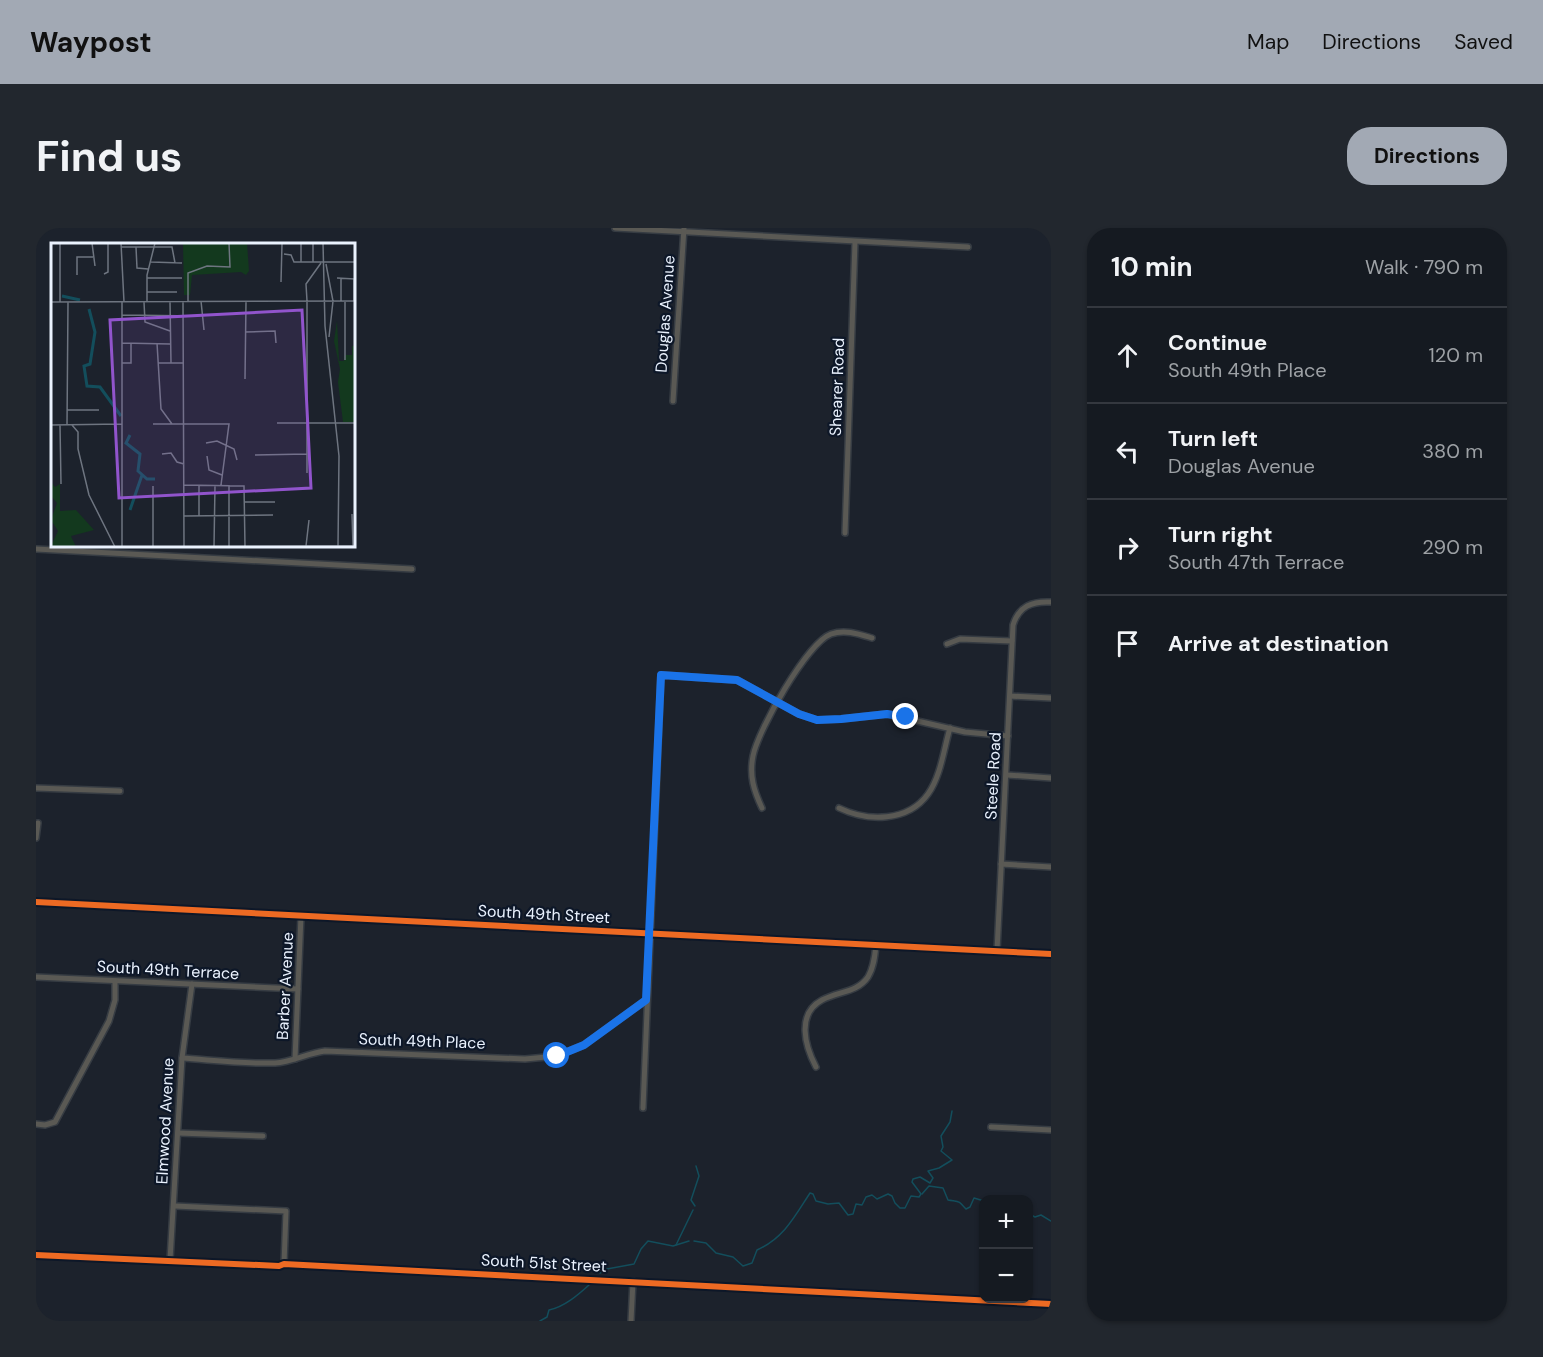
<!DOCTYPE html>
<meta charset="utf-8">
<style>
:root{--surface:#151a21;--page:#22272e;--text:#f1f3f6;--muted:#9da1a5;--line:#34383f;--accent:#a2a9b4}
body{margin:0;font-family:"DM Sans",sans-serif;background:var(--page);color:var(--text)}
.controls{position:absolute;right:18px;bottom:18px;display:grid;overflow:hidden;border-radius:12px;box-shadow:0 2px 4px #0004}
.controls button{width:54px;height:54px;display:grid;place-items:center;padding:0;border:0;border-bottom:2px solid var(--line);background:var(--surface);color:var(--text);font:30px sans-serif}
.stop{position:absolute;width:18px;height:18px;margin:-14px;border:4px solid #1a73e8;border-radius:50%;background:#fff}
.stop.end{background:#1a73e8;border-color:#fff;box-shadow:0 2px 6px #0008}
.list{margin:0;padding:0;list-style:none}
h2{display:flex;justify-content:space-between;align-items:center;height:78px;margin:0;padding:0 24px;font-size:26px}
h2 small{font-size:20px;font-weight:400;color:var(--muted)}
.list li{display:grid;grid-template-columns:39px 1fr auto;gap:18px;align-items:center;box-sizing:border-box;height:96px;padding:0 24px;border-top:2px solid var(--line)}
.list b{display:block;font-size:22px;white-space:nowrap}
.list p{margin:0;font-size:20px;white-space:nowrap;color:var(--muted)}
.list em{font-size:20px;font-style:normal;color:var(--muted)}
.icon{flex:none;width:33px;height:33px;fill:none;stroke:currentColor;stroke-width:2;stroke-linecap:round;stroke-linejoin:round}
.map{position:relative;flex:none;width:1015px;height:1093px;overflow:hidden;border-radius:24px}
header{display:flex;align-items:center;gap:36px;box-sizing:border-box;height:84px;padding:0 30px;background:var(--accent);color:#111}
header strong{font-size:28px}
nav{display:flex;gap:33px;margin-inline-start:auto;font-size:21px}
.intro{display:flex;align-items:center;justify-content:space-between;box-sizing:border-box;height:144px;padding:0 36px}
h1{margin:0;font-size:42px}
.button{padding:15px 27px;border-radius:24px;background:var(--accent);color:#111;font-size:21px;font-weight:700}
main{display:flex;gap:36px;padding:0 36px}
aside{flex:1;background:var(--surface);border-radius:24px;box-shadow:0 2px 4px #0004}
.map>svg:first-child{display:block}
.lines{fill:none;stroke-linecap:round;stroke-linejoin:round}
.stream{stroke:#134e5c;stroke-width:1.5}
.minor-casing{stroke:#363c43;stroke-width:8}
.tertiary-casing{stroke:#363c43;stroke-width:9}
.minor{stroke:#5a5954;stroke-width:5}
.tertiary{stroke:#5a5954;stroke-width:7}
.cycleway-casing{stroke:#0d1728;stroke-width:10}
.cycleway{stroke:#ed6a23;stroke-width:6}
.route{stroke:#1a73e8;stroke-width:8}
.labels{text-anchor:middle;dominant-baseline:central;stroke-width:4.5;stroke-linejoin:round;paint-order:stroke}
.street-label{font-size:16px;fill:#eaf2fe;stroke:#0d1728}
.inset-river{fill:none;stroke:#134e5c;stroke-width:3}
.inset-road{fill:none;stroke:#6e7580;stroke-width:1.5}
.view{fill:#9154cc;fill-opacity:0.15;stroke:#9154cc;stroke-width:3}
.inset-edge{fill:none;stroke:#eaf2fe;stroke-width:3}
</style>
<header>
<strong>Waypost</strong>
<nav><a>Map</a><a>Directions</a><a>Saved</a></nav>
</header>
<div class="intro"><h1>Find us</h1><a class="button">Directions</a></div>
<main>
<div class="map">
<svg width="1015" height="1093" viewBox="0 0 1015 1093">
<rect width="100%" height="100%" fill="#1c222c"/>
<g class="lines">
<g class="stream">
<path d="M 886,966 L 893,958 L 907,960 L 912,972 C 924,974 922,972 930,981 L 934,979 L 938,970 L 948,973"/>
<path d="M 659,978 L 655,972 L 663,948 L 660,938"/>
<path d="M 993,986 L 999,989 L 1005,987 L 1015,993"/>
<path d="M 658,1013 L 670,1015 L 680,1025 L 697,1029 L 707,1038 L 716,1035 L 721,1022 C 748,1010 759,988 774,965 L 777,966 L 780,973 L 792,976 L 803,975 L 812,987 L 817,986 L 820,976 L 826,977 L 830,969 L 836,967 L 841,971 L 852,966 L 856,968 L 859,975 L 864,980 L 869,980 L 875,968 L 883,969 L 885,966 L 876,954 L 877,951 L 884,949 L 894,955 L 897,950 L 892,943 L 903,940 L 916,932 L 905,923 L 907,919 L 905,908 L 914,894 L 916,883"/>
<path d="M 640,1017 L 657,982"/>
<path d="M 564,1045 L 571,1041 L 598,1036 L 605,1021 L 612,1013 L 637,1018 L 653,1013"/>
<path d="M 504,1093 L 511,1089 L 513,1082 C 528,1079 542,1067 553,1057"/>
</g>
<defs>
<g id="minor">
<path d="M 579,0 L 932,19"/>
<path d="M 637,173 L 648,0"/>
<path d="M 809,305 L 819,14"/>
<path d="M 0,321 L 376,341"/>
<path d="M 911,416 L 924,411 L 976,413"/>
<path d="M 974,468 L 1015,470"/>
<path d="M 971,547 L 1015,550"/>
<path d="M 0,560 L 84,563"/>
<path d="M 726,580 C 718,563 713,548 717,528 C 722,502 771,415 795,406 C 809,401 823,406 836,410"/>
<path d="M 803,580 C 832,594 872,594 892,566 C 905,548 908,520 914,500"/>
<path d="M 0,610 L 2,595"/>
<path d="M 965,636 L 1015,639"/>
<path d="M 961,723 L 977,397 C 983,378 996,373 1015,374"/>
<path d="M 0,749 L 262,761"/>
<path d="M 146,830 C 176,832 208,836 239,835 C 256,834 272,825 289,823 L 489,831 L 521,828 L 548,817 L 610,772"/>
<path d="M 259,831 L 265,688"/>
<path d="M 780,839 C 769,818 760,786 786,772 C 802,763 821,765 832,749 C 838,739 839,727 840,717"/>
<path d="M 607,880 L 625,447 L 701,452 L 763,486 L 781,492 L 805,491 L 851,486 L 929,504 L 972,508"/>
<path d="M 0,896 L 9,897 L 19,894 L 73,793 L 79,772 L 79,753"/>
<path d="M 955,899 L 1015,902"/>
<path d="M 142,905 L 227,908"/>
<path d="M 139,978 L 250,983 L 248,1036"/>
<path d="M 0,1027 L 243,1038 L 248,1036 L 1015,1076"/>
<path d="M 134,1032 L 146,830 L 156,756"/>
<path d="M 595,1093 L 597,1053"/>
</g>
<path id="tertiary" d="M 0,674 L 1015,726"/>
</defs>
<use href="#minor" class="minor-casing"/>
<use href="#tertiary" class="tertiary-casing"/>
<use href="#minor" class="minor"/>
<use href="#tertiary" class="tertiary"/>
<defs>
<g id="cycleway">
<path d="M 0,674 L 1015,726"/>
<path d="M 0,1027 L 243,1038 L 248,1036 L 1015,1076"/>
</g>
</defs>
<use href="#cycleway" class="cycleway-casing"/>
<use href="#cycleway" class="cycleway"/>
</g>
<g class="lines">
<path class="route" d="M 521,828 L 548,817 L 610,772 L 625,447 L 701,452 L 763,486 L 781,492 L 805,491 L 851,486 L 870,489"/>
</g>
<g class="labels">
<g class="street-label">
<text transform="translate(629 86) rotate(-86)">Douglas Avenue</text>
<text transform="translate(801 159) rotate(-88)">Shearer Road</text>
<text transform="translate(957 548) rotate(-87)">Steele Road</text>
<text transform="translate(508 686) rotate(3)">South 49th Street</text>
<text transform="translate(132 742) rotate(3)">South 49th Terrace</text>
<text transform="translate(249 758) rotate(-87)">Barber Avenue</text>
<text transform="translate(386 813) rotate(2)">South 49th Place</text>
<text transform="translate(129 893) rotate(-87)">Elmwood Avenue</text>
<text transform="translate(508 1035) rotate(3)">South 51st Street</text>
</g>
</g>
<g transform="translate(15 15)">
<rect width="304" height="304" fill="#1c222c"/>
<path d="M 132,0 L 196,0 L 198,28 L 195,32 L 190,29 L 141,32 L 139,52 L 133,52 ZM 286,78 L 288,118 L 293,118 L 294,112 L 301,112 L 301,103 L 304,103 L 304,179 L 292,179 L 287,139 L 289,126 L 283,98 ZM 0,239 L 4,244 L 9,241 L 9,268 L 25,267 L 43,287 L 20,293 L 25,304 L 0,303 L 7,288 L 0,277 L 6,260 L 0,253 Z" fill="#13391e"/>
<path class="inset-river" d="M 11,53 L 29,57M 38,66 L 44,89 L 39,121 L 33,123 L 36,143 L 49,144 L 70,173M 79,192 L 75,200 L 89,211 L 87,228 L 96,236 L 104,236M 79,267 L 91,232"/>
<path class="inset-road" d="M 9,0 L 9,59M 41,0 L 44,23M 70,0 L 73,59M 272,0 L 274,83 L 288,213 L 287,304M 70,4 L 121,4 L 124,20M 85,4 L 86,25 L 97,26M 233,11 L 240,12 L 243,19 L 305,19M 100,19 L 131,20M 250,19 L 250,0M 262,19 L 262,0M 275,21 L 282,58 L 278,94M 53,31 L 57,29 L 57,0M 26,32 L 26,14 L 42,14M 96,35 L 131,35M 286,35 L 304,36M 230,39 L 231,1M 96,49 L 126,49M 96,58 L 96,32 L 104,0M 132,58 L 133,304M 137,58 L 137,30 L 156,23 L 179,24 L 178,0M 150,58 L 153,87M 256,58 L 256,230M 256,58 L 255,41 L 270,20M 290,58 L 290,36M 303,58 L 303,36M 0,59 L 305,58M 71,59 L 71,304M 93,59 L 94,79 L 119,88M 119,59 L 120,120M 71,72 L 146,73M 194,89 L 224,88 L 225,100M 71,100 L 119,101M 106,100 L 110,166 L 121,181M 294,117 L 294,58M 71,120 L 80,120 L 80,100M 107,120 L 132,120M 194,136 L 195,59M 16,167 L 48,167M 226,180 L 305,180M 102,181 L 178,181 L 170,242M 0,182 L 71,181M 9,182 L 10,241M 16,182 L 17,59M 21,182 L 27,189 L 27,206 L 38,252 L 64,304M 155,200 L 166,198 L 183,206 L 186,217M 111,211 L 120,210 L 126,219 L 133,221M 204,212 L 256,211M 156,213 L 158,227 L 171,232M 133,242 L 193,243 L 194,303M 148,242 L 148,273M 178,242 L 178,303M 102,243 L 102,304M 194,259 L 224,259M 301,271 L 302,303M 133,273 L 222,272M 255,303 L 258,277M 76,304 L 305,303M 163,304 L 164,242"/>
<path class="view" d="M 251,67 L 260,245 L 68,255 L 59,77 Z"/>
<rect width="304" height="304" class="inset-edge"/>
</g>
</svg>
<div class="controls">
<button>+</button>
<button>−</button>
</div>
<div class="stop" style="left:521px;top:828px"></div>
<div class="stop end" style="left:870px;top:489px"></div>
</div>
<aside>
<h2>10 min<small>Walk · 790 m</small></h2>
<ul class="list">
<li><svg class="icon" aria-label="ahead" viewBox="0 0 24 24"><path d="M12 20V5M6 11l6-6 6 6"/></svg><div><b>Continue</b><p>South 49th Place</p></div><em>120 m</em></li>
<li><svg class="icon" aria-label="left" viewBox="0 0 24 24"><path d="M17 20v-9H6M10 6l-5 5 5 5"/></svg><div><b>Turn left</b><p>Douglas Avenue</p></div><em>380 m</em></li>
<li><svg class="icon" aria-label="right" viewBox="0 0 24 24"><path d="M7 20v-9h11M14 6l5 5-5 5"/></svg><div><b>Turn right</b><p>South 47th Terrace</p></div><em>290 m</em></li>
<li><svg class="icon" aria-label="arrive" viewBox="0 0 24 24"><path d="M6 21V4h12l-3 4 3 4H6"/></svg><div><b>Arrive at destination</b></div></li>
</ul>
</aside>
</main>
